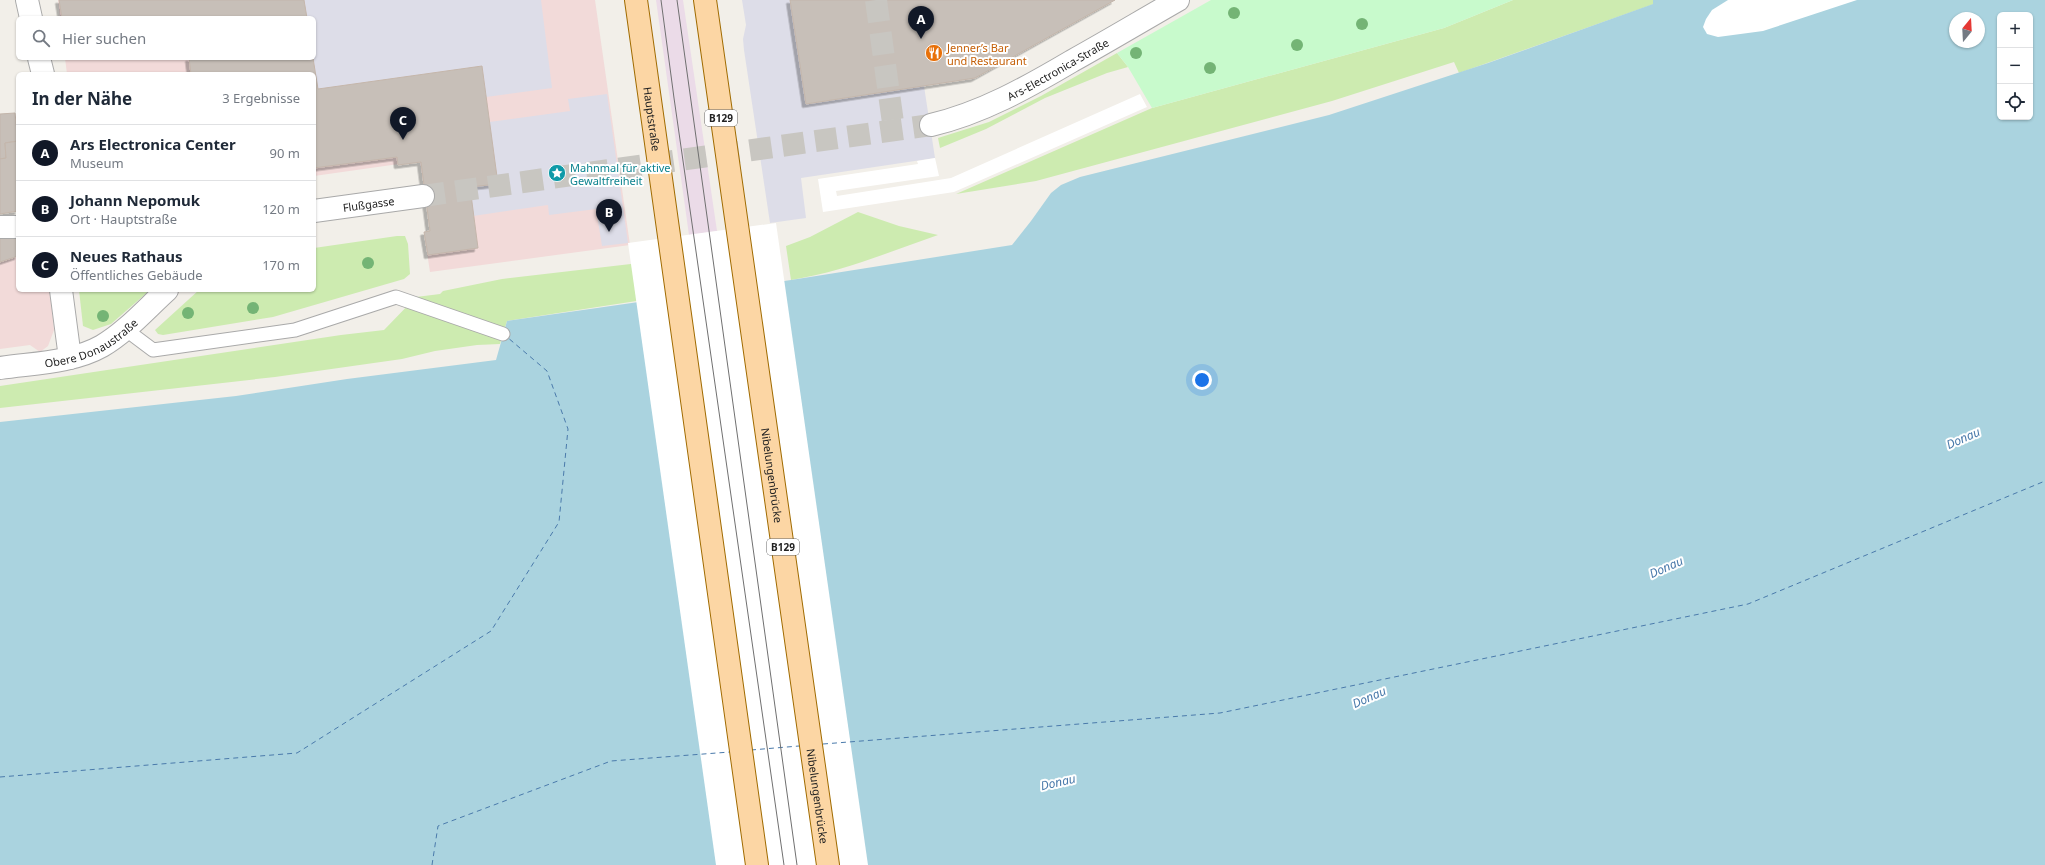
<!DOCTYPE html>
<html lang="de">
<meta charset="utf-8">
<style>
:root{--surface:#fff;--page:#f2f2f3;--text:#1f2937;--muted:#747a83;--line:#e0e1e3;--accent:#111827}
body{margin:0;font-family:"Noto Sans",sans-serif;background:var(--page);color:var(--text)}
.controls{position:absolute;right:12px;top:12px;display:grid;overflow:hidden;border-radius:6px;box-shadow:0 1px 3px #0004}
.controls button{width:36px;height:36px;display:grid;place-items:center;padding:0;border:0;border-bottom:1px solid var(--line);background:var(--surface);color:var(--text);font:20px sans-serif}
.compass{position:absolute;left:1949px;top:12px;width:36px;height:36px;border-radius:50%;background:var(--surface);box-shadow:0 1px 3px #0004;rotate:18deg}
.you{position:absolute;left:1202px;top:380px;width:14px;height:14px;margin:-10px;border:3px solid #fff;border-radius:50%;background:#1a73e8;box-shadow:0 0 0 6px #1a73e833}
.badge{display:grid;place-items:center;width:26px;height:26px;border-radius:50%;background:var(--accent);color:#fff;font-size:13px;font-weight:700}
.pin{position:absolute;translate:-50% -33px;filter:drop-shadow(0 1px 2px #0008)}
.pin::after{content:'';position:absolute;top:21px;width:14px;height:12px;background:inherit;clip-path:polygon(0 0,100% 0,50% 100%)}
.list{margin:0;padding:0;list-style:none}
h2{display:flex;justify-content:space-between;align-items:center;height:52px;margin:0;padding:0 16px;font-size:17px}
h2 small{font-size:13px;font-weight:400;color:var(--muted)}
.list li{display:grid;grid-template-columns:26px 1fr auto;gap:12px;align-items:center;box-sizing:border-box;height:56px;padding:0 16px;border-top:1px solid var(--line)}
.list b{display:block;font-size:15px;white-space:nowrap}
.list p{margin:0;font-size:13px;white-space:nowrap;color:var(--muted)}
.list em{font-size:13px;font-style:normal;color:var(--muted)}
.icon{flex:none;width:22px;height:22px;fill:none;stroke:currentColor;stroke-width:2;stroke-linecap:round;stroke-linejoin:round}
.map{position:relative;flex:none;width:2045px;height:865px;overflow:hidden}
.search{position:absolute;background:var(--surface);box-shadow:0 1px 3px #0004;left:16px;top:16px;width:300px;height:44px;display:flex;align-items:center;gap:10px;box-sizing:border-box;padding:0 14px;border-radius:6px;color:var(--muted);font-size:15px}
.panel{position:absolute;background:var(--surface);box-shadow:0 1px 3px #0004;left:16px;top:72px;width:300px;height:220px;border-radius:6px}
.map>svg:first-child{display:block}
.commercial{fill:#f2dad9}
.industrial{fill:#ebdbe8}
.grass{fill:#cdebb0}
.park{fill:#c8facc}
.plaza{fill:#dddde8}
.water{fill:#aad3df;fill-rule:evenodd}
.pier{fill:#fff}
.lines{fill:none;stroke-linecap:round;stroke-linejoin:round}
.ferry{stroke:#4a7aab;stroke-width:1;stroke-dasharray:5 4;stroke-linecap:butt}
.building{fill:#c7bfb8;stroke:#c4b6ab;filter:url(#shadow)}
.street-tunnel{stroke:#c8c6c1;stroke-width:22;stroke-dasharray:22 11;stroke-linecap:butt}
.lane-casing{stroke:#a9a9a9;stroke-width:15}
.street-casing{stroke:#a9a9a9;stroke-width:24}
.primary-casing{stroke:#a06b00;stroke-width:24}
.lane{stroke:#fff;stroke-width:13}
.street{stroke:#fff;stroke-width:22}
.primary{stroke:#fcd6a4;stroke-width:22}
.tram{stroke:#707070;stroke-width:1}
.tree{fill:#74b475}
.labels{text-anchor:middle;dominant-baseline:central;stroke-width:4;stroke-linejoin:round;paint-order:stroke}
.shield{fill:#fff;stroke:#646464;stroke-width:1}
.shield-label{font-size:10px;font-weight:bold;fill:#222}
.food-label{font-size:11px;fill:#c56008;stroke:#fff;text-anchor:start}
.street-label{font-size:11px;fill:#222;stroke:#fff}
.culture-label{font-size:11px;fill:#0d838f;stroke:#fff;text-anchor:start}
.water-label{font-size:12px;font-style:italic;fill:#4a7aab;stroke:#fff}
</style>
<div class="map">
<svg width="2045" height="865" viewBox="0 0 2045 865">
<defs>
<filter id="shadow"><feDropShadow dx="-3.5" dy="3.5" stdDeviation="0" flood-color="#0004"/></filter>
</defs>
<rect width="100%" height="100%" fill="#f2efe9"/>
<g class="commercial">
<path d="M 58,0 L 595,0 L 630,245 L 430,272 L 424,233 L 431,231 L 420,161 L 314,176 L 314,74 L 67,74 L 65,58 L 314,58 L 314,18 L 60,18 Z"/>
<path d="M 0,234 L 18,235 L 18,290 L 50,290 L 54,330 L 48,346 L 40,352 L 30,345 L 0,349 Z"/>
</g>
<path class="industrial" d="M 656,0 L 683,0 L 717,231 L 689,235 Z"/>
<g class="grass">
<path d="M 1513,0 L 1653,0 L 1654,4 L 1459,73 L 1454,62 L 1332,101 L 1036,181 L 956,194 L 1152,108 L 1444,28 Z"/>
<path d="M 1117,53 L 1128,67 L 1107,73 L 1045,98 L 986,129 L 940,148 L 938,138 L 989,122 L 1041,96 Z"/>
<path d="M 858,212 L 899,226 L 938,235 C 889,252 842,272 791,280 L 786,246 L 810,237 Z"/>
<path d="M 397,236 L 405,236 L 408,244 L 410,274 L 404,279 L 273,317 L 163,335 L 158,334 L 155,330 L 199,290 L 314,290 L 314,248 Z"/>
<path d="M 648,262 L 643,300 L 507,321 L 500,344 L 477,345 L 435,351 L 402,359 L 275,377 L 0,408 L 0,386 L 341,335 L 384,330 L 416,297 L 440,294 L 443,291 L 502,279 Z"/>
<path d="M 79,290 L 150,290 L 111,324 L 93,330 L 83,326 Z"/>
</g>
<path class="park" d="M 1211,0 L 1513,0 L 1444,28 L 1152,108 L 1128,67 L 1117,53 Z"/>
<g class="plaza">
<path d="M 304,0 L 541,0 L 552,88 L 486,97 L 482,66 L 318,89 L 313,58 L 314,18 L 307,18 Z"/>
<path d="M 742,0 L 790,0 L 806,104 L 924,86 L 935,158 L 801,178 L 806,218 L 770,223 L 744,50 L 743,39 L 746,25 Z"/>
<path d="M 607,94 L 628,243 L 602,246 L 596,209 L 549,215 L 548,205 L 473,216 L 470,187 L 498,183 L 489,122 L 570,111 L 568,99 Z"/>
</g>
<path class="water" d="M 1653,0 L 2045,0 L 2045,865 L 0,865 L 0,422 L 236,396 L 347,379 L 496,360 L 507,321 L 791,280 L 1012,245 L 1031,221 L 1051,193 L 1061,185 L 1080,177 L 1329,115 L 1488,63 L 1653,4 ZM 2000,15 L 2030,15 L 2030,117 L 2000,117 ZM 1955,18 L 1979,18 L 1979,42 L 1955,42 Z"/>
<g class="pier">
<path d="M 1728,0 L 1857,0 L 1763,31 L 1718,37 L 1707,34 L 1703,27 L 1706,19 L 1712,10 Z"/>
<path d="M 1140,94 L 1147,107 L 954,192 L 823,212 L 818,179 L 918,164 L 917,161 L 935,158 L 939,176 L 836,191 L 837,196 L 951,178 Z"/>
<path d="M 776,223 L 868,865 L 716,865 L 628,243 Z"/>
</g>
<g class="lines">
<g class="ferry">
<path d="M 823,744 L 1220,713 L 1748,604 L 2045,481"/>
<path d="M 751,750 L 799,746"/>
<path d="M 0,777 L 297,753 L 491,631 L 559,522 L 568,429 L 547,371 L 507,337"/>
<path d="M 432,865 L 438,826 L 611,761 L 730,752"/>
</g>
</g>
<g class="building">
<path d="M 59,0 L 304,0 L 307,18 L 62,18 Z"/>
<path d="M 790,0 L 1115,0 L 975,78 L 806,104 Z"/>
<path d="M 189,58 L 313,58 L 318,89 L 482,66 L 498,184 L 470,187 L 478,248 L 428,255 L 424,232 L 430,231 L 421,162 L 398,165 L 397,157 L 314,168 L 314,74 L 191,74 Z"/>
<path d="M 15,113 L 18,141 L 5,143 L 6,158 L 0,159 L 0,114 Z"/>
<path d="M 18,141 L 18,211 L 0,214 L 0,159 L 6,158 L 5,143 Z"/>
<path d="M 0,236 L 18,236 L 18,256 L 0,262 Z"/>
</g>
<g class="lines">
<g class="street-tunnel">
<path d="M 876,0 L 894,130"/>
<path d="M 423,196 L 931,125"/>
</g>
<defs>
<path id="lane" d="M 125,329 L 153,350 L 295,330 L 396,297 L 503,334"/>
<g id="street">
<path d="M 27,0 L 31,18"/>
<path d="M 39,58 L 43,74"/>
<path id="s1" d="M 931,125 C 982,113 1028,87 1072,61 C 1108,41 1143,20 1178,0"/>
<path id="s2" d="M 314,211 L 423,196"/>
<path d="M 0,227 L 18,227"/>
<path d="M 61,290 L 70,358"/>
<path id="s3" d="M 0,368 C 33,363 72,363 102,346 C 126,332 146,309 167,290"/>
</g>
<g id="primary">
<path id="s4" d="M 636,0 L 757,865"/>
<path id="s5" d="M 705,0 L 828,865"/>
</g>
</defs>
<use href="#lane" class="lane-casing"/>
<use href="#street" class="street-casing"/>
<use href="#primary" class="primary-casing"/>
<use href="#lane" class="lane"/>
<use href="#street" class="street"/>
<use href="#primary" class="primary"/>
<g class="tram">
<path d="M 661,0 L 674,98 L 784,865"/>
<path d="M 677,0 L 797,865"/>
</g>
</g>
<g class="tree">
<circle cx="1234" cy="13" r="6"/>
<circle cx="1362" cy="24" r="6"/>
<circle cx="1297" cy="45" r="6"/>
<circle cx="1136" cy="53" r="6"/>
<circle cx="1210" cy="68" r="6"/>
<circle cx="368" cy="263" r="6"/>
<circle cx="253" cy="308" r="6"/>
<circle cx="188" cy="313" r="6"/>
<circle cx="103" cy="316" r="6"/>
</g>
<defs>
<symbol id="restaurant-disc" viewBox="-11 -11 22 22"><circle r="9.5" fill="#e8710a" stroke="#fff"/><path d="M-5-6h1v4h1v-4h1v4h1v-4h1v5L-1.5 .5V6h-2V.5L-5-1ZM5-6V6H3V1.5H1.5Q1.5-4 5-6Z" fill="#fff"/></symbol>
<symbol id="sight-disc" viewBox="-11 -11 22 22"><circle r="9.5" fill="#0f9aa8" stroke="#fff"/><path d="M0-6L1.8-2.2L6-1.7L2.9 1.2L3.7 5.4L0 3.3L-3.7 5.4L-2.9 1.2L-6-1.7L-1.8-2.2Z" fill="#fff"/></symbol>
</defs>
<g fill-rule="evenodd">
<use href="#restaurant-disc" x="924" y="43" width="20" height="20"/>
<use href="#sight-disc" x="547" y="163" width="20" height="20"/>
</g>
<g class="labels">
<g class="shield">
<rect x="705" y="110" width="32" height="16" rx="3"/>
<rect x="767" y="539" width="32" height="16" rx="3"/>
</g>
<g class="shield-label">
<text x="721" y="118">B129</text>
<text x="783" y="547">B129</text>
</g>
<g class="food-label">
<text x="947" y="47">Jenner’s Bar<tspan x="947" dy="13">und Restaurant</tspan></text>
</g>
<g class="street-label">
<text stroke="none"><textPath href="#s1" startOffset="139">Ars-Electronica-Straße</textPath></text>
<text stroke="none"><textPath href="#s4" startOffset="120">Hauptstraße</textPath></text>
<text stroke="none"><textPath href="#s2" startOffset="55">Flußgasse</textPath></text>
<text stroke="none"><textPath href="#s3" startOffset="96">Obere Donaustraße</textPath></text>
<text stroke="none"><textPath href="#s5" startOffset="480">Nibelungenbrücke</textPath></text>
<text stroke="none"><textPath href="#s5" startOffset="804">Nibelungenbrücke</textPath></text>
</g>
<g class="culture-label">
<text x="570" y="167">Mahnmal für aktive<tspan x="570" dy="13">Gewaltfreiheit</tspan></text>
</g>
<g class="water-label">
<text transform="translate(1963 438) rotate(-24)">Donau</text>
<text transform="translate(1666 567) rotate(-24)">Donau</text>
<text transform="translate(1369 697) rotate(-24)">Donau</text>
<text transform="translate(1058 782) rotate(-13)">Donau</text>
</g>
</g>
</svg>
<div class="controls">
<button>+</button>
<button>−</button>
<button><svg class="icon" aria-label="locate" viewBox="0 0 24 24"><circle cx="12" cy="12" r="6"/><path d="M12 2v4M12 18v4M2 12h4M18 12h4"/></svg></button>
</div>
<svg class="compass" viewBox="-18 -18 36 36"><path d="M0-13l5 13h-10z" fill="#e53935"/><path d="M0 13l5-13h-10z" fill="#747a83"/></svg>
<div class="you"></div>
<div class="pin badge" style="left:921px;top:39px">A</div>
<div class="pin badge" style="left:609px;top:232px">B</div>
<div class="pin badge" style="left:403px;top:140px">C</div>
<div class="search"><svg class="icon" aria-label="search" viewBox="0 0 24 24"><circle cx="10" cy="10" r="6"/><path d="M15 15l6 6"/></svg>Hier suchen</div>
<section class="panel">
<h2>In der Nähe<small>3 Ergebnisse</small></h2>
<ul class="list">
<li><span class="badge">A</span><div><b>Ars Electronica Center</b><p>Museum</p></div><em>90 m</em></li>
<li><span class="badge">B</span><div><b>Johann Nepomuk</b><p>Ort · Hauptstraße</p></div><em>120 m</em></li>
<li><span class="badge">C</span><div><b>Neues Rathaus</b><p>Öffentliches Gebäude</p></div><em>170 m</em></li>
</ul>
</section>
</div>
